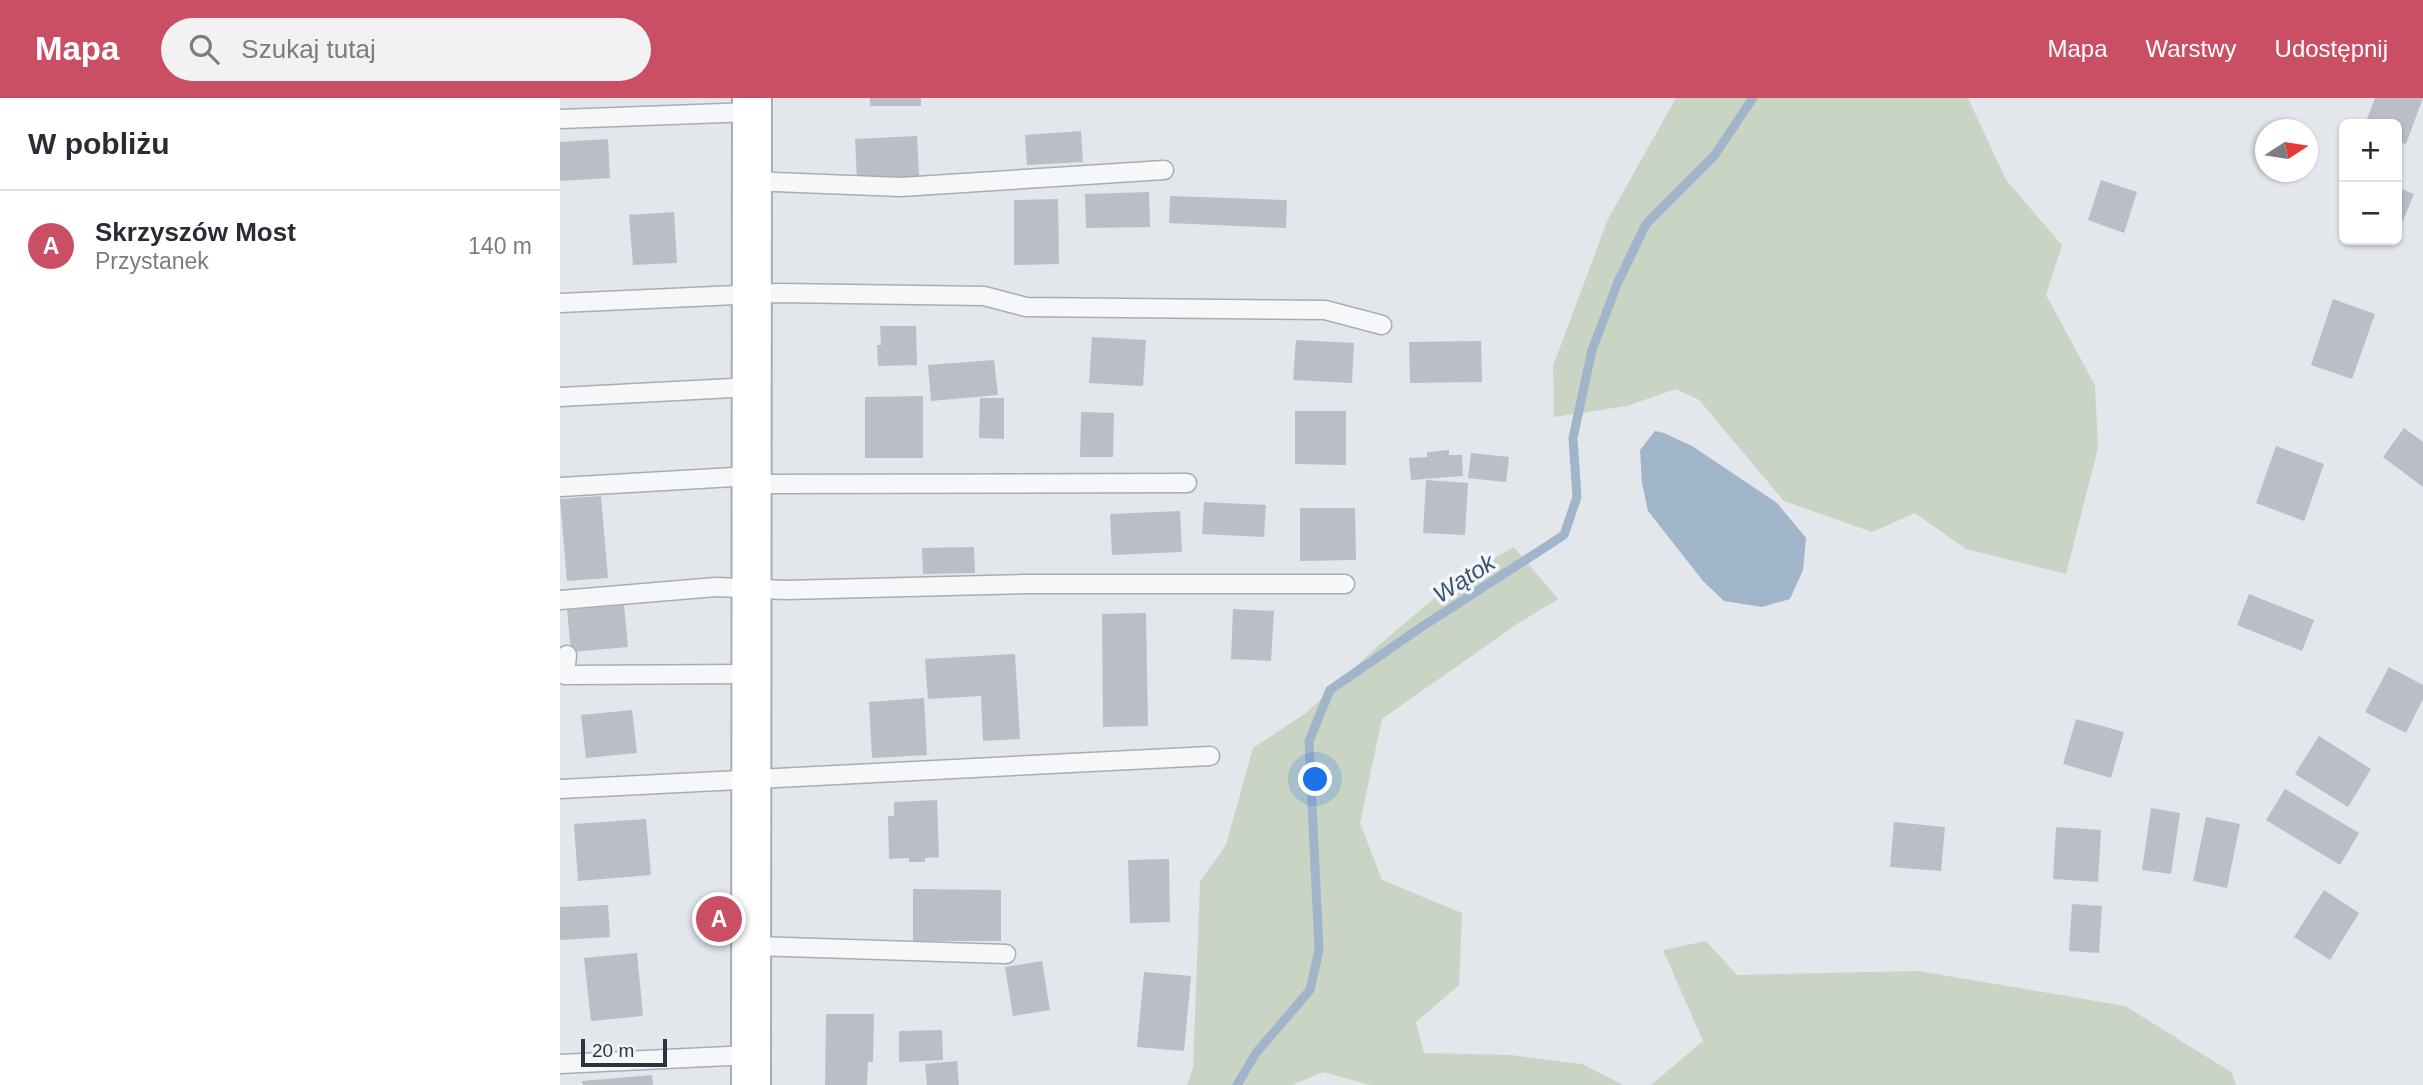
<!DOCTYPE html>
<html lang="pl">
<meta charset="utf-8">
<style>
:root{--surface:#fff;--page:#f2f2f3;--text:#2b2b33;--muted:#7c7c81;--line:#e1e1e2;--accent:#ca4e64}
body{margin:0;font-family:Arial,sans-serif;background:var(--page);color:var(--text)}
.controls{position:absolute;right:21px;top:21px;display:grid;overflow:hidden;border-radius:10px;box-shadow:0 2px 5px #0004}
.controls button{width:63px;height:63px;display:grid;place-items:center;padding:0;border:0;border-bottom:2px solid var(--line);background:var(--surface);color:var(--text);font:35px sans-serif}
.compass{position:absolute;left:1695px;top:21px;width:63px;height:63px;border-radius:50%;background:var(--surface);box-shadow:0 2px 5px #0004;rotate:78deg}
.scale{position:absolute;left:21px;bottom:18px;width:86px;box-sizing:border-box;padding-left:7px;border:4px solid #2b3442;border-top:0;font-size:19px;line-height:24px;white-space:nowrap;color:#2b3442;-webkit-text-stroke:5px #f3f5f8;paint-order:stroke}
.you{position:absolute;left:756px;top:682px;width:24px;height:24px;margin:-18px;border:5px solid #fff;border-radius:50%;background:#1a73e8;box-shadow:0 0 0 10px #1a73e833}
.badge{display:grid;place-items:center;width:46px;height:46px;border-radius:50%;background:var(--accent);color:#fff;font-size:23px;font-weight:700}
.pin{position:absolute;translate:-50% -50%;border:4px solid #fff;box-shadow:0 2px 7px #0006}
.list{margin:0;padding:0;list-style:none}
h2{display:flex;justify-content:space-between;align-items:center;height:91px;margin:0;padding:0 28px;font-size:30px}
h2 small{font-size:23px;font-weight:400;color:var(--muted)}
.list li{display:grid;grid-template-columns:46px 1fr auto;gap:21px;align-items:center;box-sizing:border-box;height:112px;padding:0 28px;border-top:2px solid var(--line)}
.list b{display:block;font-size:26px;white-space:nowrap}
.list p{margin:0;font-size:23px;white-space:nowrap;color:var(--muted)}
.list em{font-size:23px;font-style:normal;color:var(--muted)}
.icon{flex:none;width:38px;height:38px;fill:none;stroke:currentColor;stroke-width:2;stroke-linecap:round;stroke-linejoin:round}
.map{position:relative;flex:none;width:1863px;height:987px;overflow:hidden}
header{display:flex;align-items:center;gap:42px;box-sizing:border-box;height:98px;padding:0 35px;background:var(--accent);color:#fff}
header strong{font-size:33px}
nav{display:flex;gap:38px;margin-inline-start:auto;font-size:24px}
.search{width:490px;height:63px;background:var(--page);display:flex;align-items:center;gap:18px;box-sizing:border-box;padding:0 24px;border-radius:38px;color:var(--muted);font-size:26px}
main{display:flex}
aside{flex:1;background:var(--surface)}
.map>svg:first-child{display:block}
.green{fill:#c9d4c4}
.water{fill:#a0b5c9}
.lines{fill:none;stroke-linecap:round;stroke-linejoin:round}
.stream{stroke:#a0b5c9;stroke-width:9}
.building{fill:#babfc7}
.lane-casing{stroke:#a8adb5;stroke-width:21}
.secondary-casing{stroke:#a8adb5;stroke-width:42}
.lane{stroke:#f6f7f9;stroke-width:18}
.secondary{stroke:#fff;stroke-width:38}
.labels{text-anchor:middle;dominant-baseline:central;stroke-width:7;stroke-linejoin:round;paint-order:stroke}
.water-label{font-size:24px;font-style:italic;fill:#375475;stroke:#f3f5f8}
</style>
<header>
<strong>Mapa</strong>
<div class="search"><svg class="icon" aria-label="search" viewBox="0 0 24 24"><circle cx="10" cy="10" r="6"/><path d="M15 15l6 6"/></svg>Szukaj tutaj</div>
<nav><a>Mapa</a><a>Warstwy</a><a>Udostępnij</a></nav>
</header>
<main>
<aside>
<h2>W pobliżu<small></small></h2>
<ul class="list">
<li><span class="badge">A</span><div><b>Skrzyszów Most</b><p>Przystanek</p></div><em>140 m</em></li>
</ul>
</aside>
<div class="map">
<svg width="1863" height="987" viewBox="0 0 1863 987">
<rect width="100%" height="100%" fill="#e3e6eb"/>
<g class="green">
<path d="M 1116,0 L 1408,0 L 1446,82 L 1502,147 L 1486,197 L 1535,287 L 1538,350 L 1506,476 L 1406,451 L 1355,415 L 1312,434 L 1224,403 L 1139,302 L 1116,291 L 1067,308 L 994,319 L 993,268 L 1048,121 Z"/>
<path d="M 954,449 L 998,501 L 957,526 L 822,621 L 800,725 L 822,782 L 902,815 L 899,887 L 856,924 L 864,955 L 951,957 L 1022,966 L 1063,987 L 810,987 L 763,974 L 732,987 L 627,987 L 633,970 L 640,784 L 666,747 L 693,650 L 746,615 L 818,548 L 891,486 Z"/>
<path d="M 1146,843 L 1177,877 L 1358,873 L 1565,908 L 1671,974 L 1676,987 L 1091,987 L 1143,943 L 1103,852 Z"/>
</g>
<path class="water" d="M 1095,333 L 1104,335 L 1132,348 L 1217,405 L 1246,440 L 1243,472 L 1230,501 L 1202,509 L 1164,503 L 1143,483 L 1088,413 L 1082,385 L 1080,352 Z"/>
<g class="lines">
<path class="stream" d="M 677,987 L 696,955 L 750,892 L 759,852 L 749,643 L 770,592 L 860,530 L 1004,437 L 1017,399 L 1013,340 L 1032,252 L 1058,184 L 1086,126 L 1154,58 L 1193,0"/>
</g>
<g class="building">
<rect x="310" y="0" width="51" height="8"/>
<path d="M 1815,0 L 1863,0 L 1846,46 L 1837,43 L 1837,26 L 1805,26 Z"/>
<path d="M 521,33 L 523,64 L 467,67 L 465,37 Z"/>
<path d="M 357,38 L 359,78 L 297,81 L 295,41 Z"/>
<path d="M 48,41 L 50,80 L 0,83 L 0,44 Z"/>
<path d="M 1541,82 L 1577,94 L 1564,135 L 1528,122 Z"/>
<path d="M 1837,89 L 1854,96 L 1837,137 Z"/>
<path d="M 589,94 L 590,129 L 526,130 L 525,96 Z"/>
<path d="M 610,98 L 727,102 L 726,130 L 609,125 Z"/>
<path d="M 498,101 L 499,166 L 454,167 L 454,102 Z"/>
<path d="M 114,114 L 117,165 L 73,167 L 69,117 Z"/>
<path d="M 1773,201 L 1815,216 L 1792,281 L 1751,267 Z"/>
<path d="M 320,228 L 356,228 L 357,267 L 318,268 L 317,247 L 321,247 Z"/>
<path d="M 532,239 L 586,242 L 583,288 L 529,285 Z"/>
<path d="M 736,242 L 794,245 L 792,285 L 733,282 Z"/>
<path d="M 921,243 L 922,284 L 850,285 L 849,244 Z"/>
<path d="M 434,262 L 438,297 L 371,303 L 368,267 Z"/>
<path d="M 363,298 L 363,360 L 305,360 L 305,299 Z"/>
<path d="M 420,300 L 444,300 L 444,341 L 419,340 Z"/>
<path d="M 735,313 L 786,313 L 786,367 L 735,366 Z"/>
<path d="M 521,314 L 554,315 L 553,359 L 520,359 Z"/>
<path d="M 1844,330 L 1863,344 L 1863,389 L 1823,359 Z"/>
<path d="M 1716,348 L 1764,366 L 1744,423 L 1696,405 Z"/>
<path d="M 889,352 L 889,357 L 902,357 L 903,378 L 851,382 L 849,360 L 867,359 L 867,354 Z"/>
<path d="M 911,355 L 949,359 L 946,384 L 908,380 Z"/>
<path d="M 866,382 L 908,385 L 905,437 L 863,435 Z"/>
<path d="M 41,398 L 48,480 L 7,483 L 0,401 Z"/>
<path d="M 644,404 L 706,407 L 704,439 L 642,436 Z"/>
<path d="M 740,410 L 795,410 L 796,462 L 740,463 Z"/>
<path d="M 620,413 L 622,454 L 552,457 L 550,416 Z"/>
<path d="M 414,449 L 415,475 L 363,476 L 362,450 Z"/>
<path d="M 1689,496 L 1754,522 L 1742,553 L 1677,527 Z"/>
<path d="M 64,507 L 68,549 L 11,554 L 7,512 Z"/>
<path d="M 673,511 L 714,513 L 711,563 L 671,561 Z"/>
<path d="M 586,515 L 588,628 L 543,629 L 542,516 Z"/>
<path d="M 455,556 L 460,641 L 423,643 L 421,598 L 368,601 L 365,561 Z"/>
<path d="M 1829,569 L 1863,587 L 1863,601 L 1846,635 L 1805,614 Z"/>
<path d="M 364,600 L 367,657 L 312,660 L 309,604 Z"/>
<path d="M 72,612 L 77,655 L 26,660 L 21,617 Z"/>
<path d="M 1516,621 L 1564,634 L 1551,680 L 1503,666 Z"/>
<path d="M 1759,638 L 1811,671 L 1788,709 L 1735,676 Z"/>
<path d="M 1725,691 L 1799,735 L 1780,767 L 1706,722 Z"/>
<path d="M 377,702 L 379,759 L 365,760 L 365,764 L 349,764 L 349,760 L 329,761 L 328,718 L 334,718 L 334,704 Z"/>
<path d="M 1591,710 L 1620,715 L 1611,776 L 1582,772 Z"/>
<path d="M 1646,719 L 1680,726 L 1667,790 L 1633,783 Z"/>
<path d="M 86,721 L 91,777 L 18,783 L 14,726 Z"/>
<path d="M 1334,724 L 1385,729 L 1381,773 L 1330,769 Z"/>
<path d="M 1496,729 L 1541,732 L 1538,784 L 1493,781 Z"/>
<path d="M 609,761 L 610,824 L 570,825 L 568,762 Z"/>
<path d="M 353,791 L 441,792 L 441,843 L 353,843 Z"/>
<path d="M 1764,792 L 1799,815 L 1770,862 L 1734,839 Z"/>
<path d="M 1512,806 L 1542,808 L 1539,855 L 1509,853 Z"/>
<path d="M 48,807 L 50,839 L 0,842 L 0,809 Z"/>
<path d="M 77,855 L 83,918 L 31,923 L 24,860 Z"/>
<path d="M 482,863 L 490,912 L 453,918 L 445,869 Z"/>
<path d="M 584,874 L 631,878 L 624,953 L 577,949 Z"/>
<path d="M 266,916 L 314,916 L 313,964 L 308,964 L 307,987 L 265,987 Z"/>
<path d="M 382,932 L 383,962 L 339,964 L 339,933 Z"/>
<path d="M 397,963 L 399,987 L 367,987 L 365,966 Z"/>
<path d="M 92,977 L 93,987 L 23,987 L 22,983 Z"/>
</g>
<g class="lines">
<defs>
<g id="lane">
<path d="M 0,21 L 192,14"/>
<path d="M 191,83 L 341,89 L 604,72"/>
<path d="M 0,205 L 220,195 L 424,198 L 466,209 L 765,212 L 822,227"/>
<path d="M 0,299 L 192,289"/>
<path d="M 190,386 L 627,385"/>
<path d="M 0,389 L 191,378"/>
<path d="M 0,502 L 156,489 L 226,492 L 464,486 L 785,486"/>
<path d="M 7,557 L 5,577 L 191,576"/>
<path d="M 0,691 L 650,658"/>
<path d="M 191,848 L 446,856"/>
<path d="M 0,966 L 190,957"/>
</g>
<path id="secondary" d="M 191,987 L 192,0"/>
</defs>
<use href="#lane" class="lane-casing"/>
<use href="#secondary" class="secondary-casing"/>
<use href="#lane" class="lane"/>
<use href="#secondary" class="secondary"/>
</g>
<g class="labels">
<g class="water-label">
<text transform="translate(904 480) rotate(-33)">Wątok</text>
</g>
</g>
</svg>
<div class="controls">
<button>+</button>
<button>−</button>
</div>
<svg class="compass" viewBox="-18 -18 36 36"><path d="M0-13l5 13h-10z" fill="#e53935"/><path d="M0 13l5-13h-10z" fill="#7c7c81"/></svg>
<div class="scale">20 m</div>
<div class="you"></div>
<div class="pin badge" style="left:159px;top:821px">A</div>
</div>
</main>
